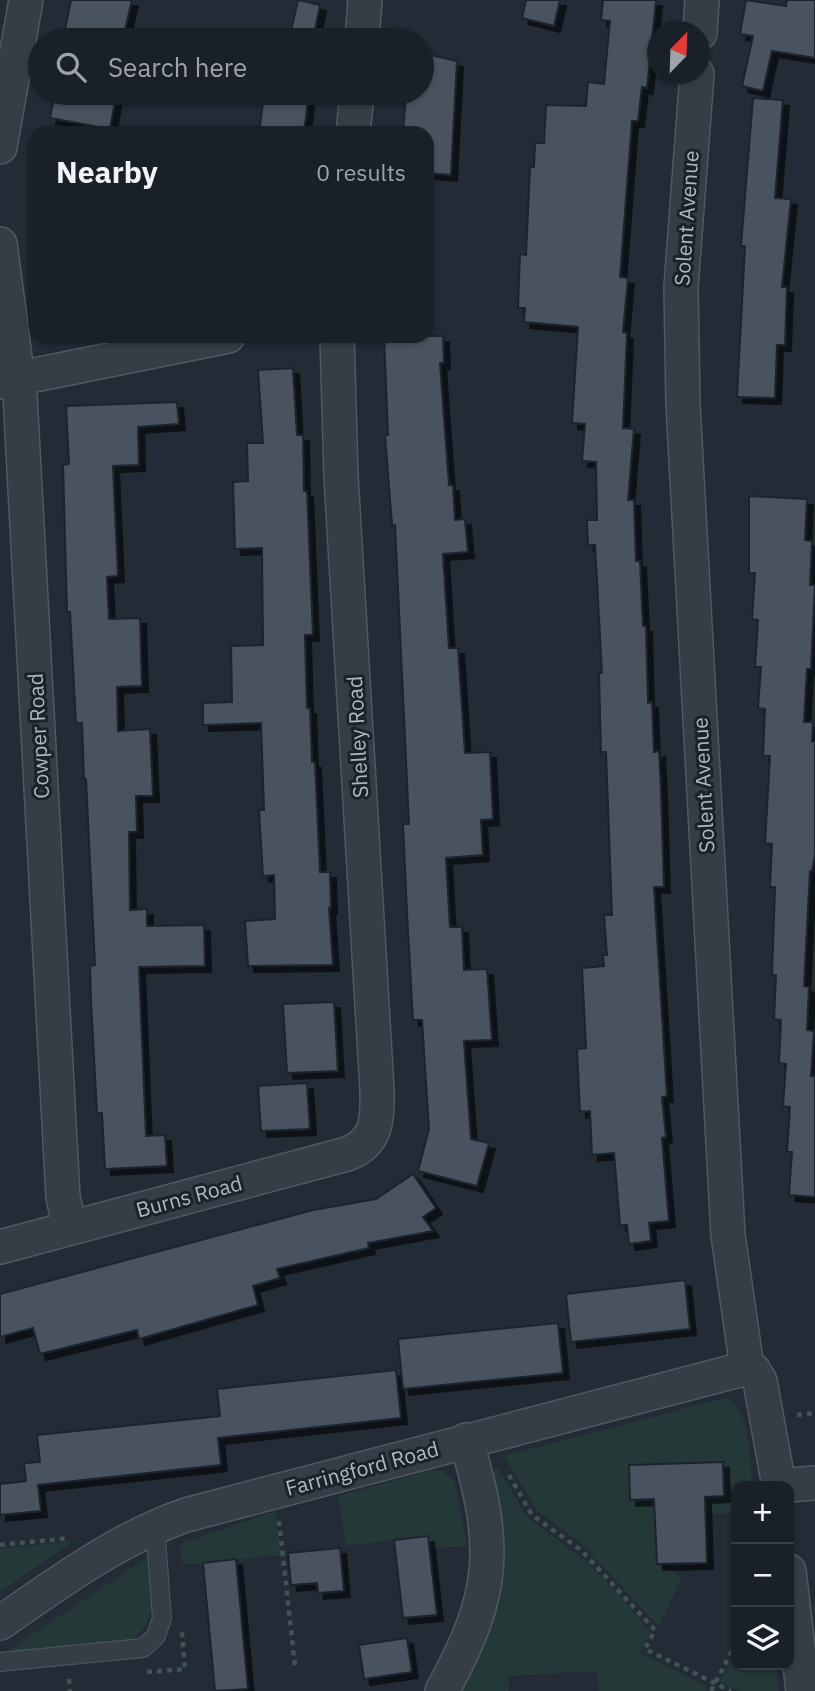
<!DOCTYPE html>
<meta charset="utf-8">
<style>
:root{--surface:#1a2028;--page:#232830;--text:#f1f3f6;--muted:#9fa3a8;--line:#383e45}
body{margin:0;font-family:"IBM Plex Sans",sans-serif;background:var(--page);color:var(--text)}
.controls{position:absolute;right:21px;bottom:21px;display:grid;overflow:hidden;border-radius:14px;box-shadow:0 2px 5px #0004}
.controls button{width:63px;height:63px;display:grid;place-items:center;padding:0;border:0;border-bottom:2px solid var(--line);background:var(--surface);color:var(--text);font:35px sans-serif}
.compass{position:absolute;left:647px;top:21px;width:63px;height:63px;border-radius:50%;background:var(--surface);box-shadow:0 2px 5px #0004;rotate:23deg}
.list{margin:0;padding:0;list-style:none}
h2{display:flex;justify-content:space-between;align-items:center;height:91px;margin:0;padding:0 28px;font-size:30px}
h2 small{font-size:23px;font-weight:400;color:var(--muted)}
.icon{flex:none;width:38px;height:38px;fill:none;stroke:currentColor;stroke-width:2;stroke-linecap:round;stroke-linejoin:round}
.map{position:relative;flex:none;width:815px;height:1691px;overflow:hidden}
.search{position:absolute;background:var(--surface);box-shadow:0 2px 5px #0004;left:28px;top:28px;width:406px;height:77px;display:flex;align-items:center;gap:18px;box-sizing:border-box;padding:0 24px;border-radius:38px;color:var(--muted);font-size:26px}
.panel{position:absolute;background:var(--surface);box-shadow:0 2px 5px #0004;left:28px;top:126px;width:406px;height:217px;border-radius:21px}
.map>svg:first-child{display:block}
.green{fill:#253838}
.building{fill:#485360;stroke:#1c242e;stroke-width:2;filter:url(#shadow)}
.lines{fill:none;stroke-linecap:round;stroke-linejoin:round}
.lane-casing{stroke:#505862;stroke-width:20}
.street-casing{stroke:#505862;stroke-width:36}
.path{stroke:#415355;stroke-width:4.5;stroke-dasharray:5 5;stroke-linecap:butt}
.lane{stroke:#353d47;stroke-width:18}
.street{stroke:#353d47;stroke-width:33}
.labels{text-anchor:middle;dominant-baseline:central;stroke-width:6;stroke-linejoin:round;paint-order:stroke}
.street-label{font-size:21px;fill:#b0b8c3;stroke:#1b222b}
</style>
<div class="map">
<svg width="815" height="1691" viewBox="0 0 815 1691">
<defs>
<filter id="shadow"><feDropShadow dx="6" dy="6" stdDeviation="0" flood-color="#0009"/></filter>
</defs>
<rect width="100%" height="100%" fill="#222b36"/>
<g class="green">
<path d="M 721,1399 L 729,1399 C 752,1417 749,1458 753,1486 L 736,1486 L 736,1513 L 687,1514 L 687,1497 L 724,1496 L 723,1463 L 629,1466 L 630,1500 L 670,1499 L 655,1517 L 657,1564 L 682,1577 L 659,1627 L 584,1546 L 537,1510 L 504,1456 Z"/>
<path d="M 494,1469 L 498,1469 L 528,1518 L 580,1556 L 617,1592 L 650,1632 L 640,1653 L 708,1687 L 706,1691 L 599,1691 L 597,1671 L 508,1676 L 509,1691 L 456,1691 L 494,1498 Z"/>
<path d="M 431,1470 L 441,1471 L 454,1480 L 467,1546 L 429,1548 L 428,1536 L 346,1546 L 338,1496 Z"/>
<path d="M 275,1511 L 282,1555 L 183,1565 L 180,1544 Z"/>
<path d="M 74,1541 L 0,1592 L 0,1549 Z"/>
<path d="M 147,1558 C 151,1586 160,1623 131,1640 L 6,1652 Z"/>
<path d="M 736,1652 L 736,1665 L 776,1665 L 778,1691 L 739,1691 L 720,1682 Z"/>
</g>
<g class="building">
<path d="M 71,0 L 132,0 L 124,34 L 115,32 L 114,40 L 63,40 Z"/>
<path d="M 298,0 L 320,5 L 313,40 L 289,40 Z"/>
<path d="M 526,0 L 560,0 L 554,26 L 522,18 Z"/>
<path d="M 603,0 L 656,0 L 647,88 L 642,87 L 638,121 L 632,121 L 620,277 L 628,278 L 623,332 L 627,333 L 623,428 L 634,429 L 628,500 L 634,500 L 636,561 L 640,561 L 643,626 L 646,626 L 648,703 L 652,702 L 654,752 L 659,751 L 661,790 L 664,887 L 654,887 L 667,1096 L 662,1097 L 666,1137 L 662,1138 L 669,1221 L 649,1223 L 651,1241 L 629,1244 L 627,1225 L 620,1225 L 614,1153 L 592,1155 L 590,1111 L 580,1112 L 577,1049 L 586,1048 L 582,968 L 604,966 L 603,955 L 607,955 L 604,915 L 612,915 L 606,752 L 601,752 L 599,673 L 602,673 L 595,545 L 588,545 L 587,520 L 597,520 L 596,462 L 582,461 L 585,424 L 572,423 L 578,327 L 524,322 L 525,308 L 518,308 L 520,254 L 526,255 L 530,167 L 534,167 L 535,143 L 544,143 L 546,105 L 586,106 L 588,82 L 604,84 L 610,21 L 601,20 Z"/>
<path d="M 746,0 L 786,6 L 787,0 L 815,0 L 815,58 L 772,51 L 763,91 L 742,86 L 753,36 L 740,34 Z"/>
<path d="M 422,53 L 457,61 L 451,175 L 427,173 L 427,133 L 403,133 L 406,93 L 422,93 Z"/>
<path d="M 55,93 L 116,96 L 110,129 L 50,118 Z"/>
<path d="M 264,93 L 309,93 L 304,132 L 260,127 Z"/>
<path d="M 753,98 L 783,100 L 775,198 L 791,199 L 782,287 L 787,287 L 785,345 L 777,345 L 775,398 L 737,397 L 745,246 L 741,246 Z"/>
<path d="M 384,336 L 443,336 L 444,363 L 440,363 L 449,485 L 453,485 L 455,520 L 465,519 L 468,552 L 443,554 L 449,648 L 458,648 L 465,753 L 490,752 L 493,819 L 481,820 L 483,855 L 446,858 L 450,927 L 462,927 L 464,970 L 487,969 L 492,1040 L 464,1041 L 471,1139 L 489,1143 L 477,1186 L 418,1171 L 429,1129 L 422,1020 L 413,1020 L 407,913 L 403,824 L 409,824 L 395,525 L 392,525 L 385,435 L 388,435 Z"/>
<path d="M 293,368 L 297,435 L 303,435 L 304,491 L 307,491 L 313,635 L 305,635 L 307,708 L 310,708 L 312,762 L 315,762 L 320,872 L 330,872 L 331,908 L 329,908 L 333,965 L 248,966 L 245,921 L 275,919 L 274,875 L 263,876 L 259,810 L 264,810 L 261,723 L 203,725 L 203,703 L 232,702 L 231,646 L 263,645 L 262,548 L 235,549 L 233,482 L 248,481 L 247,443 L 263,443 L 258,370 Z"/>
<path d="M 177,402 L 179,424 L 138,427 L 139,465 L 113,466 L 118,576 L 107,577 L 109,619 L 140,618 L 142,686 L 117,687 L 118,731 L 150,729 L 153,796 L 136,796 L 137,832 L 129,832 L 130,910 L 147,909 L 147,926 L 204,925 L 205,966 L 139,967 L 146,1136 L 165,1135 L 167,1166 L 105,1169 L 102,1113 L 97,1113 L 91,1001 L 90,966 L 95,965 L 86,779 L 84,779 L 82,723 L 76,723 L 70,612 L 67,612 L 63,465 L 69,464 L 66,406 Z"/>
<path d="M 749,496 L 807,499 L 805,540 L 812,541 L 810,585 L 815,585 L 811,669 L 807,669 L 804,722 L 813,722 L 812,741 L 815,741 L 815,855 L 812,871 L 810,871 L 804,986 L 809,987 L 807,1030 L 814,1031 L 811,1076 L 815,1076 L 815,1197 L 789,1195 L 792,1152 L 787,1152 L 790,1107 L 783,1106 L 786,1064 L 779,1063 L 781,1020 L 774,1019 L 776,975 L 772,975 L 775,887 L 770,887 L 772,844 L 765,843 L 770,756 L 763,756 L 765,709 L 758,708 L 761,667 L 755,667 L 758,620 L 752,619 L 755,573 L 749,573 Z"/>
<path d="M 334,1002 L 338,1071 L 287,1073 L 283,1004 Z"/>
<path d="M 307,1083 L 310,1129 L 261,1131 L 258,1086 Z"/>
<path d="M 413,1174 L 436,1208 L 423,1217 L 433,1231 L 368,1243 L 369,1248 L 277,1269 L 280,1278 L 253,1286 L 258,1305 L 139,1339 L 137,1330 L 40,1354 L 33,1328 L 0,1337 L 0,1294 L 313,1210 L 376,1199 Z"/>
<path d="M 685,1280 L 690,1329 L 571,1342 L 566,1294 Z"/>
<path d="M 558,1323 L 563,1373 L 403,1389 L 398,1339 Z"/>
<path d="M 396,1370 L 401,1418 L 218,1438 L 221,1465 L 38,1485 L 41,1511 L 0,1515 L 0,1484 L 26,1481 L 24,1463 L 40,1462 L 37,1435 L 220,1416 L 217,1389 Z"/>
<path d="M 723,1462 L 724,1496 L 705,1497 L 707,1563 L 657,1564 L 654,1499 L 630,1500 L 629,1465 Z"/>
<path d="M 428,1536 L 437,1615 L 403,1618 L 394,1540 Z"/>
<path d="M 340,1548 L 344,1591 L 318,1593 L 317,1583 L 291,1585 L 288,1553 Z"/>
<path d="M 236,1559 L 248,1689 L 215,1691 L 203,1563 Z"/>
<path d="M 407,1638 L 412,1672 L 364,1679 L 359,1645 Z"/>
</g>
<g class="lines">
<defs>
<path id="lane" d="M 0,1662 L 143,1648 L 156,1636 L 162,1618 L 155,1525"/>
<g id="street">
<path d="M 700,33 L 702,0"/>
<path d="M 362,40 L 365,0"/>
<path d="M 697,74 L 681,287 L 683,404 L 728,1235 L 747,1368"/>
<path d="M 353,133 L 357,93"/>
<path d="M 0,147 L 26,0"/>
<path d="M 0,244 L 20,395 L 63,1197 L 70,1228"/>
<path d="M 0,382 L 228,336"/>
<path d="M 0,1247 L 347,1154 C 377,1143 378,1119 377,1090 L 341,476 L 337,336"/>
<path d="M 747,1368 L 754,1371 L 760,1381 L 779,1486"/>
<path d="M 779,1486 L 815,1483"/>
<path d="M 789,1571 L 803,1691"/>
<path d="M 0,1623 C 60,1582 117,1539 186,1515 L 747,1368"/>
<path d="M 442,1691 C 496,1593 498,1547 466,1440"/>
</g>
</defs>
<use href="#lane" class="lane-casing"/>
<use href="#street" class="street-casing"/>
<g class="path">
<path d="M 797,1415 L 815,1413"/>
<path d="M 509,1475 L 532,1515 L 581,1550 L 655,1630 L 645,1649 L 731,1691"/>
<path d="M 279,1521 L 295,1666"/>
<path d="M 0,1545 L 69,1538"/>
<path d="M 147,1672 L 185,1669 L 182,1632"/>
<path d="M 69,1679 L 70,1691"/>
<path d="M 711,1691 L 736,1643"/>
</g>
<use href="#lane" class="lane"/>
<use href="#street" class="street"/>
</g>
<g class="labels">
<g class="street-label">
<text transform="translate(686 218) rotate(-86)">Solent Avenue</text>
<text transform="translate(38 736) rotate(-93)">Cowper Road</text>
<text transform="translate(357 737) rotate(-93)">Shelley Road</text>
<text transform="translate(703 785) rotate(-93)">Solent Avenue</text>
<text transform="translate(189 1196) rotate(-15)">Burns Road</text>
<text transform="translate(362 1468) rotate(-15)">Farringford Road</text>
</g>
</g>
</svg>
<div class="controls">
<button>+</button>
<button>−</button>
<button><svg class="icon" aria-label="layers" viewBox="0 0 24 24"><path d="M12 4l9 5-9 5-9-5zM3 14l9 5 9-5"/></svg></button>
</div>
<svg class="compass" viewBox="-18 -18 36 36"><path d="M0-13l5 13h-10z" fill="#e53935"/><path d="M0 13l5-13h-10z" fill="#9fa3a8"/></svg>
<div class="search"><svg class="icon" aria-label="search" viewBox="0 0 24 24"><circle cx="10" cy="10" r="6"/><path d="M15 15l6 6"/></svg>Search here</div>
<section class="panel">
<h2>Nearby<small>0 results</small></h2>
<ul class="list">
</ul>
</section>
</div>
